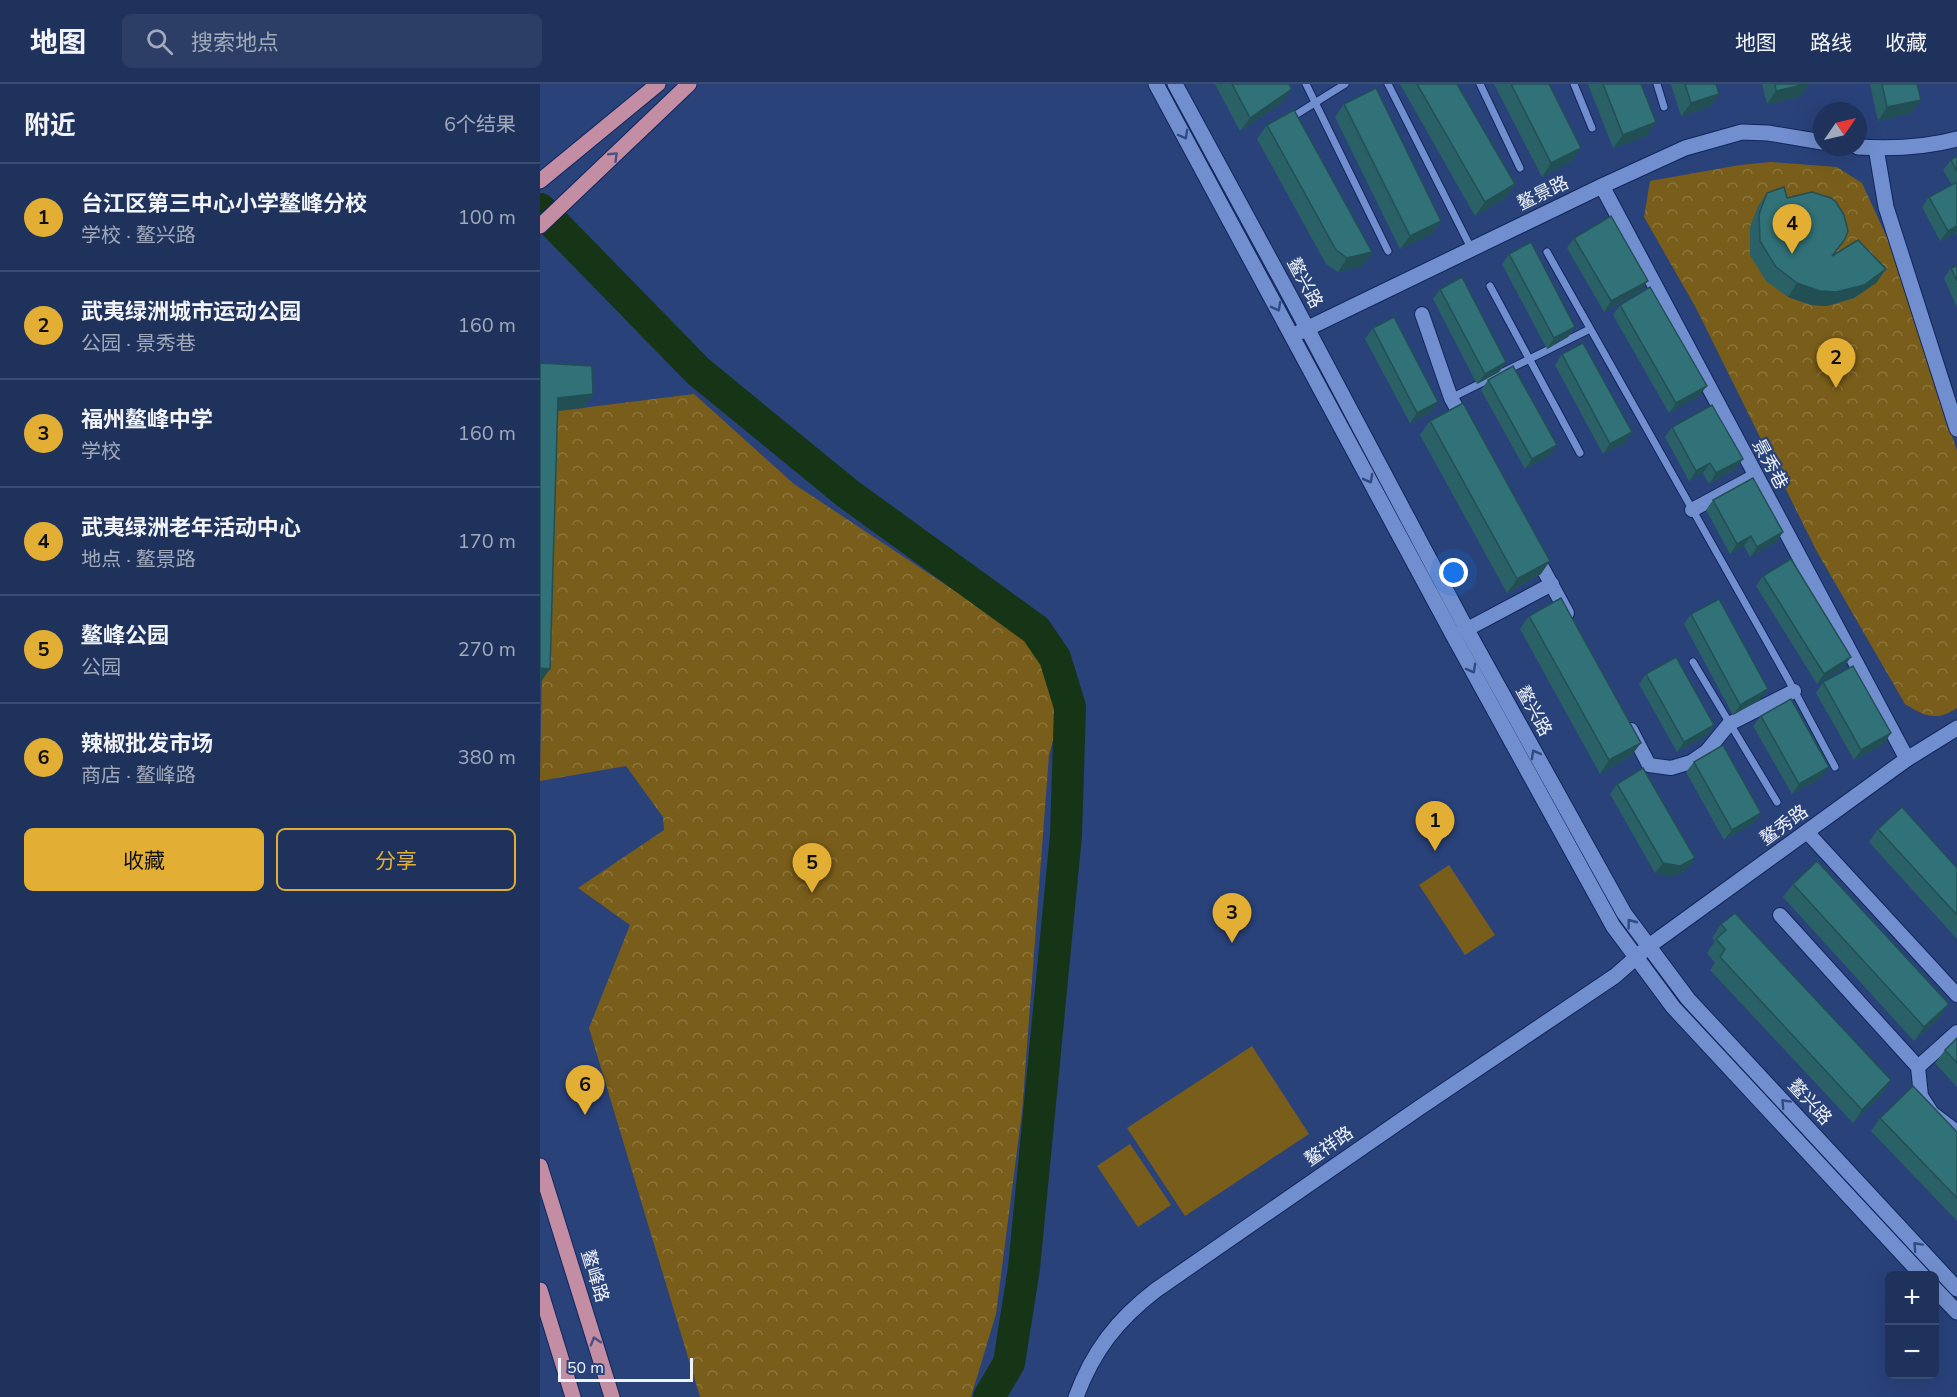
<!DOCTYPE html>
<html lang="zh">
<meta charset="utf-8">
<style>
:root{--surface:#1f325c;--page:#2c3e65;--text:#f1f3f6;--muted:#a1aabb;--line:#3c4d72;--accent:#e2af34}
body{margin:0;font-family:"Nunito Sans","Noto Sans SC",sans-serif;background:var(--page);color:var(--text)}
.controls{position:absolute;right:18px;bottom:18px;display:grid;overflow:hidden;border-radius:9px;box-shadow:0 6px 24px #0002}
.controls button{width:54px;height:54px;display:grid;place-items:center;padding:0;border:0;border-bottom:2px solid var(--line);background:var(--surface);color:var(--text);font:30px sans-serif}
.compass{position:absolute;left:1273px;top:18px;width:54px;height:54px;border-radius:50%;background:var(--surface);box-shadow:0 6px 24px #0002;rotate:56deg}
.scale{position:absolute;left:18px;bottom:15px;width:135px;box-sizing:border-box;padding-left:6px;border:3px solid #eef2f9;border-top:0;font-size:16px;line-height:21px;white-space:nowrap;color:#eef2f9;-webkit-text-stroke:4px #29427a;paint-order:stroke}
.you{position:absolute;left:914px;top:489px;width:21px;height:21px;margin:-15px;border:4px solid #fff;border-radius:50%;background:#1a73e8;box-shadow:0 0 0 9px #1a73e833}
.badge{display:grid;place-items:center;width:39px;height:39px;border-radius:50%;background:var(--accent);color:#111;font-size:20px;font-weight:700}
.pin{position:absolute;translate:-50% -50px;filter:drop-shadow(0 2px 3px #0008)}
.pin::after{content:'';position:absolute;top:32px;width:21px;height:18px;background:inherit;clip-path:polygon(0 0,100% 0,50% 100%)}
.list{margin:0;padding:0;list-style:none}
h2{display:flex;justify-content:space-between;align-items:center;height:78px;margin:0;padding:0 24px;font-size:26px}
h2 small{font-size:20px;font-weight:400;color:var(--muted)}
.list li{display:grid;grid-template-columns:39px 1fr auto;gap:18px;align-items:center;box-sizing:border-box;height:108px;padding:0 24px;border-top:2px solid var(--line)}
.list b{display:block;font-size:22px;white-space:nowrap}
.list p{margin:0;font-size:20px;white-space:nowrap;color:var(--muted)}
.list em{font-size:20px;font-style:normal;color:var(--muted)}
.actions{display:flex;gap:12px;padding:18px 24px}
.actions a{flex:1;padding:14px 0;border:2px solid var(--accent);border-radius:9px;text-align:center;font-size:21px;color:var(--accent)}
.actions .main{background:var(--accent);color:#111}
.icon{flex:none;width:33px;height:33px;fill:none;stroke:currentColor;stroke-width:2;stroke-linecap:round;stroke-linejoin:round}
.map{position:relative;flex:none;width:1417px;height:1313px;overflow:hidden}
header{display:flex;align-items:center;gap:36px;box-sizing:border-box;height:84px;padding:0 30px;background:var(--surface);border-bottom:2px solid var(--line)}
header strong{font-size:28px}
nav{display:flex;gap:33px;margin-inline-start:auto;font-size:21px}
.search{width:420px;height:54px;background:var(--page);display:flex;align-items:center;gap:15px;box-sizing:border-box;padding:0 21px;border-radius:9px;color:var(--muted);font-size:22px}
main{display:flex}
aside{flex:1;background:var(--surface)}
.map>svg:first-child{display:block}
.grass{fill:#795d1a}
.forest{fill:url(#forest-crowns)}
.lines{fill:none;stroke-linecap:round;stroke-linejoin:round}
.river{stroke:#153516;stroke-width:32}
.lane-casing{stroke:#11265c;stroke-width:9}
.street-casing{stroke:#11265c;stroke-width:16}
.secondary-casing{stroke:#11265c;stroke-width:17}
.primary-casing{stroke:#11265c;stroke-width:17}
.lane{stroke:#718ece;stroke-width:7}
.street{stroke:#718ece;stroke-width:14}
.secondary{stroke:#718ece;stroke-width:15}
.primary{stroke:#c38ea3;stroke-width:15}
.wall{fill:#2a6167}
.shaded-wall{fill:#224f54}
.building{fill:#317178;stroke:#224f54;stroke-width:1.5}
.oneway{stroke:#304a82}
.oneway2{stroke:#485182}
.labels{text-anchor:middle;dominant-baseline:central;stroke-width:4.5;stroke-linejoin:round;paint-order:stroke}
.street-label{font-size:18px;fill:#eef2f9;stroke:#29427a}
</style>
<header>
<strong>地图</strong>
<div class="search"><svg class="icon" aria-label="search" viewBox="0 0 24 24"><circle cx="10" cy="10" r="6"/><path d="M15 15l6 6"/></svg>搜索地点</div>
<nav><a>地图</a><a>路线</a><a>收藏</a></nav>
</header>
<main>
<aside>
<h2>附近<small>6个结果</small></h2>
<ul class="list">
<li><span class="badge">1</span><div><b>台江区第三中心小学鳌峰分校</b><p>学校 · 鳌兴路</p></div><em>100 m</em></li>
<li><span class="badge">2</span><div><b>武夷绿洲城市运动公园</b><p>公园 · 景秀巷</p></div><em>160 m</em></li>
<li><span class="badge">3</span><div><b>福州鳌峰中学</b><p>学校</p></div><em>160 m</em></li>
<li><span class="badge">4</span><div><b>武夷绿洲老年活动中心</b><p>地点 · 鳌景路</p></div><em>170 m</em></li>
<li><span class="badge">5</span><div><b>鳌峰公园</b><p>公园</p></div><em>270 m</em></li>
<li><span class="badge">6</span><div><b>辣椒批发市场</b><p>商店 · 鳌峰路</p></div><em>380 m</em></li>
</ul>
<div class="actions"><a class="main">收藏</a><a>分享</a></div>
</aside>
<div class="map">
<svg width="1417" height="1313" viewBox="0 0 1417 1313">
<defs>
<pattern id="forest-crowns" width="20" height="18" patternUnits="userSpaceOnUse" patternTransform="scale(1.5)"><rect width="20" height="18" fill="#795d1a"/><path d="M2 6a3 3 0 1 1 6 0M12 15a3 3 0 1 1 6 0" fill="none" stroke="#8c753c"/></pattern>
</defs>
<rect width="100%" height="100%" fill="#29427a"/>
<g class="grass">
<path d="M 909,781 L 955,851 L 925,871 L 879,801 Z"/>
<path d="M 712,962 L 769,1050 L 645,1132 L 587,1044 Z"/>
<path d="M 590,1060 L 631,1121 L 598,1143 L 557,1082 Z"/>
</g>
<g class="forest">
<path d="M 1231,78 L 1297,83 L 1322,99 L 1349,158 L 1417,367 L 1417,624 C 1396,638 1385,632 1365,620 L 1276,466 L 1156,224 L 1104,133 L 1110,97 L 1200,81 Z"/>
<path d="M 154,310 L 254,400 L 486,554 C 514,592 524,625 509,671 L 482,1028 L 456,1230 L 431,1313 L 160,1313 L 49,944 L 90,841 L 38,804 L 124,746 L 123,733 L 86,682 L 0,697 L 4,461 L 9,328 Z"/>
</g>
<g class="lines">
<path class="river" d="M 0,125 L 158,287 L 307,409 L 496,546 L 515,574 L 530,623 L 526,751 L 484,1184 L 469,1279 L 449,1313"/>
<defs>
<g id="lane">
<path d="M 766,0 L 848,167"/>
<path d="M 848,0 L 931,164"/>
<path d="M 940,0 L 980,84"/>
<path d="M 1034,0 L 1052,44"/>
<path d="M 1117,0 L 1124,23"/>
<path d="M 749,35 L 805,0"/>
<path d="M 1007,168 L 1248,595 L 1295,683"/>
<path d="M 950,202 L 1040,369"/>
<path d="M 911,314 L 1050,245"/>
<path d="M 1153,578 L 1237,718"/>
</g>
<g id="street">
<path d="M 882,230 L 911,314 L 925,339"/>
<path d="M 1152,426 L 1215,392"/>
<path d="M 995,470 L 1027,529"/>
<path d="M 918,550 L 1012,500"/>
<path d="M 1091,646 L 1109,681 L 1131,684 L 1151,678 L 1167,667 L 1189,640 L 1254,607"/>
<path d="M 1267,748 L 1417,911"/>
<path d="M 1240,831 L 1378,983 L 1381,1012 L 1392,1029 L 1417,1048"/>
<path d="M 1378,983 L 1417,948"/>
</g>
<g id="secondary">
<path d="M 616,0 L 914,553 L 1073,842 L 1133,923 L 1383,1192"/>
<path d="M 635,0 L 751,214 L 927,546 L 1084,829 L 1148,915 L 1417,1205"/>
<path d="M 1318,63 C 1352,65 1384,64 1417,55"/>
<path d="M 1336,64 L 1346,123 L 1417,345"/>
<path d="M 1062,102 L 1367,675"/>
<path d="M 760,248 L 1062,102 L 1145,64 L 1202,48 L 1228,49 L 1282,58"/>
<path d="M 1394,1204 L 1417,1228"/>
<path d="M 536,1313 C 553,1267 577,1236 616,1206 L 879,1024 L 1075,892 L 1109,862 L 1367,675 L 1417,644"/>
</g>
<g id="primary">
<path d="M 0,97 L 118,0"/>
<path d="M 0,142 L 149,0"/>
<path d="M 0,1082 L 72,1313"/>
<path d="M 0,1206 L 33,1313"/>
</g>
</defs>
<use href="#lane" class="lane-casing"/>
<use href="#street" class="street-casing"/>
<use href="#secondary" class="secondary-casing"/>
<use href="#primary" class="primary-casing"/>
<use href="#lane" class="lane"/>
<use href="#street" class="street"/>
<use href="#secondary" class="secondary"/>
<use href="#primary" class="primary"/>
</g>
<g class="wall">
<path d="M 675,0 L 749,0 L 742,19 L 700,47 Z"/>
<path d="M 860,0 L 917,0 L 975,100 L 966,114 L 935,132 Z"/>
<path d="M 954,0 L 1009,0 L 1032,77 L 1002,93 Z"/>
<path d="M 1048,0 L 1101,0 L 1107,52 L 1073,64 Z"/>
<path d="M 1131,0 L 1176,0 L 1170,23 L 1141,32 Z"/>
<path d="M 1222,0 L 1269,0 L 1260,13 L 1227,20 Z"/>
<path d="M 1330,0 L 1377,0 L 1381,16 L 1371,29 L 1338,37 Z"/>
<path d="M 804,20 L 901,137 L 892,150 L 860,165 L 795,33 Z"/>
<path d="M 727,41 L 832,168 L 823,182 L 798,188 L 786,180 L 717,55 Z"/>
<path d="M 1417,72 L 1417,151 L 1416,149 L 1400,157 L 1382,123 L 1389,113 L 1412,101 L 1403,86 L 1411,76 Z"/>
<path d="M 1227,109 L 1247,114 L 1294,171 L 1346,185 L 1336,199 L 1314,214 L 1287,222 L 1271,221 L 1248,213 L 1226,197 L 1210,171 L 1210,143 L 1218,122 Z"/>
<path d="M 1034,154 L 1100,207 L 1064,228 L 1027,164 Z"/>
<path d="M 969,170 L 1035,243 L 1028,253 L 1007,265 L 962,180 Z"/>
<path d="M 1417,182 L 1417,224 L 1404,194 L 1411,184 Z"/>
<path d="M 900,205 L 966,278 L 959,288 L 937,300 L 893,215 Z"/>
<path d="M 1080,221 L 1159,312 L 1129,329 L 1073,231 Z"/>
<path d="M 833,244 L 891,328 L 870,339 L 825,255 Z"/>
<path d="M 1022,270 L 1085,359 L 1063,370 L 1015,281 Z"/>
<path d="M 948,296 L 1010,371 L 985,385 L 941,306 Z"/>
<path d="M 890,337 L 1001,490 L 967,509 L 880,351 Z"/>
<path d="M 1132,343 L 1203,375 L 1195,385 L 1169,400 L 1163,389 L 1149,397 L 1125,353 Z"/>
<path d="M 1173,416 L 1243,448 L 1236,458 L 1210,473 L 1204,462 L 1190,470 L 1166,426 Z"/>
<path d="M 1223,492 L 1304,583 L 1277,600 L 1216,502 Z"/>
<path d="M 1151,530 L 1221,615 L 1193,631 L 1144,540 Z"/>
<path d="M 989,532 L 1091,672 L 1060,690 L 980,545 Z"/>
<path d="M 1106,590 L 1174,641 L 1167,651 L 1137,668 L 1099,600 Z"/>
<path d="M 1283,598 L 1344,660 L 1314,676 L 1276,609 Z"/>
<path d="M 1221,632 L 1282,693 L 1252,710 L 1213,642 Z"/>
<path d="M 1154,678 L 1221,729 L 1214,739 L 1184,756 L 1146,688 Z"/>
<path d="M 1077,700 L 1155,774 L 1147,785 L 1133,793 L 1115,789 L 1070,710 Z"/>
<path d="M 1338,745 L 1417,784 L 1417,855 L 1329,758 Z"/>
<path d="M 1253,800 L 1409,920 L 1399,934 L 1374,957 L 1243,813 Z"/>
<path d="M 1181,840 L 1351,996 L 1342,1010 L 1313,1039 L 1170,886 L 1175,879 L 1167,869 L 1175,857 L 1172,854 Z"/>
<path d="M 1417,954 L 1417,1003 L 1395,979 L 1405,966 Z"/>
<path d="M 1340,1034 L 1417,1048 L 1417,1137 L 1331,1047 Z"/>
</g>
<g class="shaded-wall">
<path d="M 1266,0 L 1269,0 L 1260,13 L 1227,20 L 1236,7 Z"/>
<path d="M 752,5 L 742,19 L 700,47 L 710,34 Z"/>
<path d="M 1179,10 L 1170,23 L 1141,32 L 1151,19 Z"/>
<path d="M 1381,16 L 1371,29 L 1338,37 L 1347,23 Z"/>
<path d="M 1116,38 L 1107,52 L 1073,64 L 1083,51 Z"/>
<path d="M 1041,64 L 1032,77 L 1002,93 L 1011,79 Z"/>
<path d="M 975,100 L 966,114 L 935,132 L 945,118 Z"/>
<path d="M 901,137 L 892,150 L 860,165 L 870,152 Z"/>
<path d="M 1417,142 L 1417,147 L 1416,149 L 1400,157 L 1408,147 Z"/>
<path d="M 832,168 L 823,182 L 798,188 L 807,174 Z"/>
<path d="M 1346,185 L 1336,199 L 1314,214 L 1287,222 L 1271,221 L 1248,213 L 1257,199 Z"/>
<path d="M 1108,197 L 1100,207 L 1064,228 L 1071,217 Z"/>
<path d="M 1035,243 L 1028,253 L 1007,265 L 1014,254 Z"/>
<path d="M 966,278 L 959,288 L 937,300 L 945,290 Z"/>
<path d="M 1167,302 L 1159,312 L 1129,329 L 1136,319 Z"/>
<path d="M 53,310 L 44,324 L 9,328 L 18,314 Z"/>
<path d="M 898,318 L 891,328 L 870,339 L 877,329 Z"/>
<path d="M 1092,348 L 1085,359 L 1063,370 L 1070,360 Z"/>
<path d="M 1017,361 L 1010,371 L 985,385 L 992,375 Z"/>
<path d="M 1203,375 L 1195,385 L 1169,400 L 1176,389 Z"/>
<path d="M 1170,379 L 1163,389 L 1149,397 L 1156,387 Z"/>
<path d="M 1243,448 L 1236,458 L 1210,473 L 1217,463 Z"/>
<path d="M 1211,452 L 1204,462 L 1190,470 L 1197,460 Z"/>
<path d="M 1010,477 L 1001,490 L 967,509 L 977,495 Z"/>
<path d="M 1311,573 L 1304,583 L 1277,600 L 1284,590 Z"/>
<path d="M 0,584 L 10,585 L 1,598 L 0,598 Z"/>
<path d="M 1228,605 L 1221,615 L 1193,631 L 1200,621 Z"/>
<path d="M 1174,641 L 1167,651 L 1137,668 L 1144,658 Z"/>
<path d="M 1351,649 L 1344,660 L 1314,676 L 1321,666 Z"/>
<path d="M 1101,659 L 1091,672 L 1060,690 L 1069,676 Z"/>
<path d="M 1289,683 L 1282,693 L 1252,710 L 1259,700 Z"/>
<path d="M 1221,729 L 1214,739 L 1184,756 L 1192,746 Z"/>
<path d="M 1155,774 L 1147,785 L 1133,793 L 1115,789 L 1123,779 Z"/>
<path d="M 1409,920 L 1399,934 L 1374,957 L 1384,943 Z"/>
<path d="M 1351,996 L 1342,1010 L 1313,1039 L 1322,1026 Z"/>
</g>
<g class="building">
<path d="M 692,0 L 749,0 L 752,5 L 710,34 Z"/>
<path d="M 877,0 L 917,0 L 975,100 L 945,118 Z"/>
<path d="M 971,0 L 1009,0 L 1041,64 L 1011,79 Z"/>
<path d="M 1063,0 L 1101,0 L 1116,38 L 1083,51 Z"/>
<path d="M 1145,0 L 1176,0 L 1179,10 L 1151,19 Z"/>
<path d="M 1235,0 L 1266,0 L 1236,7 Z"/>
<path d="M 1342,0 L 1377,0 L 1381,16 L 1347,23 Z"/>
<path d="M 836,4 L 901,137 L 870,152 L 804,20 Z"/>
<path d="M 754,26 L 832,168 L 807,174 L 796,166 L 727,41 Z"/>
<path d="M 1417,72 L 1417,87 L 1411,76 Z"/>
<path d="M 1417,98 L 1417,142 L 1408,147 L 1389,113 Z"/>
<path d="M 1244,103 L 1247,114 L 1272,108 L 1291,114 L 1296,118 L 1304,131 L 1308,147 L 1305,155 L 1292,172 L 1318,156 L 1346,185 L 1324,201 L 1296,208 L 1280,207 L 1257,199 L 1236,183 L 1220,157 L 1219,130 L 1227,109 Z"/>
<path d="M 1071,132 L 1108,197 L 1071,217 L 1034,154 Z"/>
<path d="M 991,158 L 1035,243 L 1014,254 L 969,170 Z"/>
<path d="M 1417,182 L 1417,197 L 1411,184 Z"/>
<path d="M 922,193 L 966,278 L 945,290 L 900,205 Z"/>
<path d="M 1110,203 L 1167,302 L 1136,319 L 1080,221 Z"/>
<path d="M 854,233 L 898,318 L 877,329 L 833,244 Z"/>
<path d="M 1043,259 L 1092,348 L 1070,360 L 1022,270 Z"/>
<path d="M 0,279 L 52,282 L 53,310 L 18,314 L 10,585 L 0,584 Z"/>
<path d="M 973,282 L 1017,361 L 992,375 L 948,296 Z"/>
<path d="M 923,319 L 1010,477 L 977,495 L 890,337 Z"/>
<path d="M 1172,321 L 1203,375 L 1176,389 L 1170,379 L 1156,387 L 1132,343 Z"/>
<path d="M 1213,394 L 1243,448 L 1217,463 L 1211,452 L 1197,460 L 1173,416 Z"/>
<path d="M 1251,475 L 1311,573 L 1284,590 L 1223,492 Z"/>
<path d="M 1021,514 L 1101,659 L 1069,676 L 989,532 Z"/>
<path d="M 1179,515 L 1228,605 L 1200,621 L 1151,530 Z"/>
<path d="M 1136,573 L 1174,641 L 1144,658 L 1106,590 Z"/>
<path d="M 1313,582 L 1351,649 L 1321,666 L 1283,598 Z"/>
<path d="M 1251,615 L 1289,683 L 1259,700 L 1221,632 Z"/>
<path d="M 1183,661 L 1221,729 L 1192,746 L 1154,678 Z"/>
<path d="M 1103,684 L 1155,774 L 1140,782 L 1123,779 L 1077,700 Z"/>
<path d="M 1362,723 L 1417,784 L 1417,831 L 1338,745 Z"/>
<path d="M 1277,777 L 1409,920 L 1384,943 L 1253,800 Z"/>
<path d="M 1195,829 L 1351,996 L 1322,1026 L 1180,873 L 1185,865 L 1176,855 L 1186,846 L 1181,840 Z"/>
<path d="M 1417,954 L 1417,979 L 1405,966 Z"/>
<path d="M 1373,1002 L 1417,1048 L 1417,1114 L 1340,1034 Z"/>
</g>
<defs><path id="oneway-chevron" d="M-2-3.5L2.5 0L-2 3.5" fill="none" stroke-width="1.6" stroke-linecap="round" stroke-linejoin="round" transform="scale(1.5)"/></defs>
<g class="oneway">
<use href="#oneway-chevron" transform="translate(644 51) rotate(61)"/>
<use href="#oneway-chevron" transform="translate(737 223) rotate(62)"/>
<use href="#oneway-chevron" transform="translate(829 395) rotate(62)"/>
<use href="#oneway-chevron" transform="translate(932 585) rotate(61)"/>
<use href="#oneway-chevron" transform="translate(995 670) rotate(-119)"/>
<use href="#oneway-chevron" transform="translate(1091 839) rotate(-127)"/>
<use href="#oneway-chevron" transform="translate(1245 1019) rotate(-133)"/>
<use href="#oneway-chevron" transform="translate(1377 1162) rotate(-133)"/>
</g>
<g class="oneway2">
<use href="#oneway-chevron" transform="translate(74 72) rotate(-44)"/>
<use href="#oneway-chevron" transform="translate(55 1257) rotate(-107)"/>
</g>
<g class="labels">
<g class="street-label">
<text transform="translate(1003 109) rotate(-26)">鳌景路</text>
<text transform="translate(765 199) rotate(62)">鳌兴路</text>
<text transform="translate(1230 380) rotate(62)">景秀巷</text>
<text transform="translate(994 627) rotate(61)">鳌兴路</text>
<text transform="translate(1244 741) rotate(-36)">鳌秀路</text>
<text transform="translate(1270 1018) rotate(47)">鳌兴路</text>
<text transform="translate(789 1062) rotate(-35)">鳌祥路</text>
<text transform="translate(55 1192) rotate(73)">鳌峰路</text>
</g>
</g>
</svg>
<div class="controls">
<button>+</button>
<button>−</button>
</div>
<svg class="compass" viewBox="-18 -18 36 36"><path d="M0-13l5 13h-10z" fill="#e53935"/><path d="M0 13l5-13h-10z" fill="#a1aabb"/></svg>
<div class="scale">50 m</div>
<div class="you"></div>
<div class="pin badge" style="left:895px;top:767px">1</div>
<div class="pin badge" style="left:1296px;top:304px">2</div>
<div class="pin badge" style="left:692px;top:859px">3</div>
<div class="pin badge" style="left:1252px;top:170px">4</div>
<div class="pin badge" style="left:272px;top:809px">5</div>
<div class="pin badge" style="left:45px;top:1031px">6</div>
</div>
</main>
